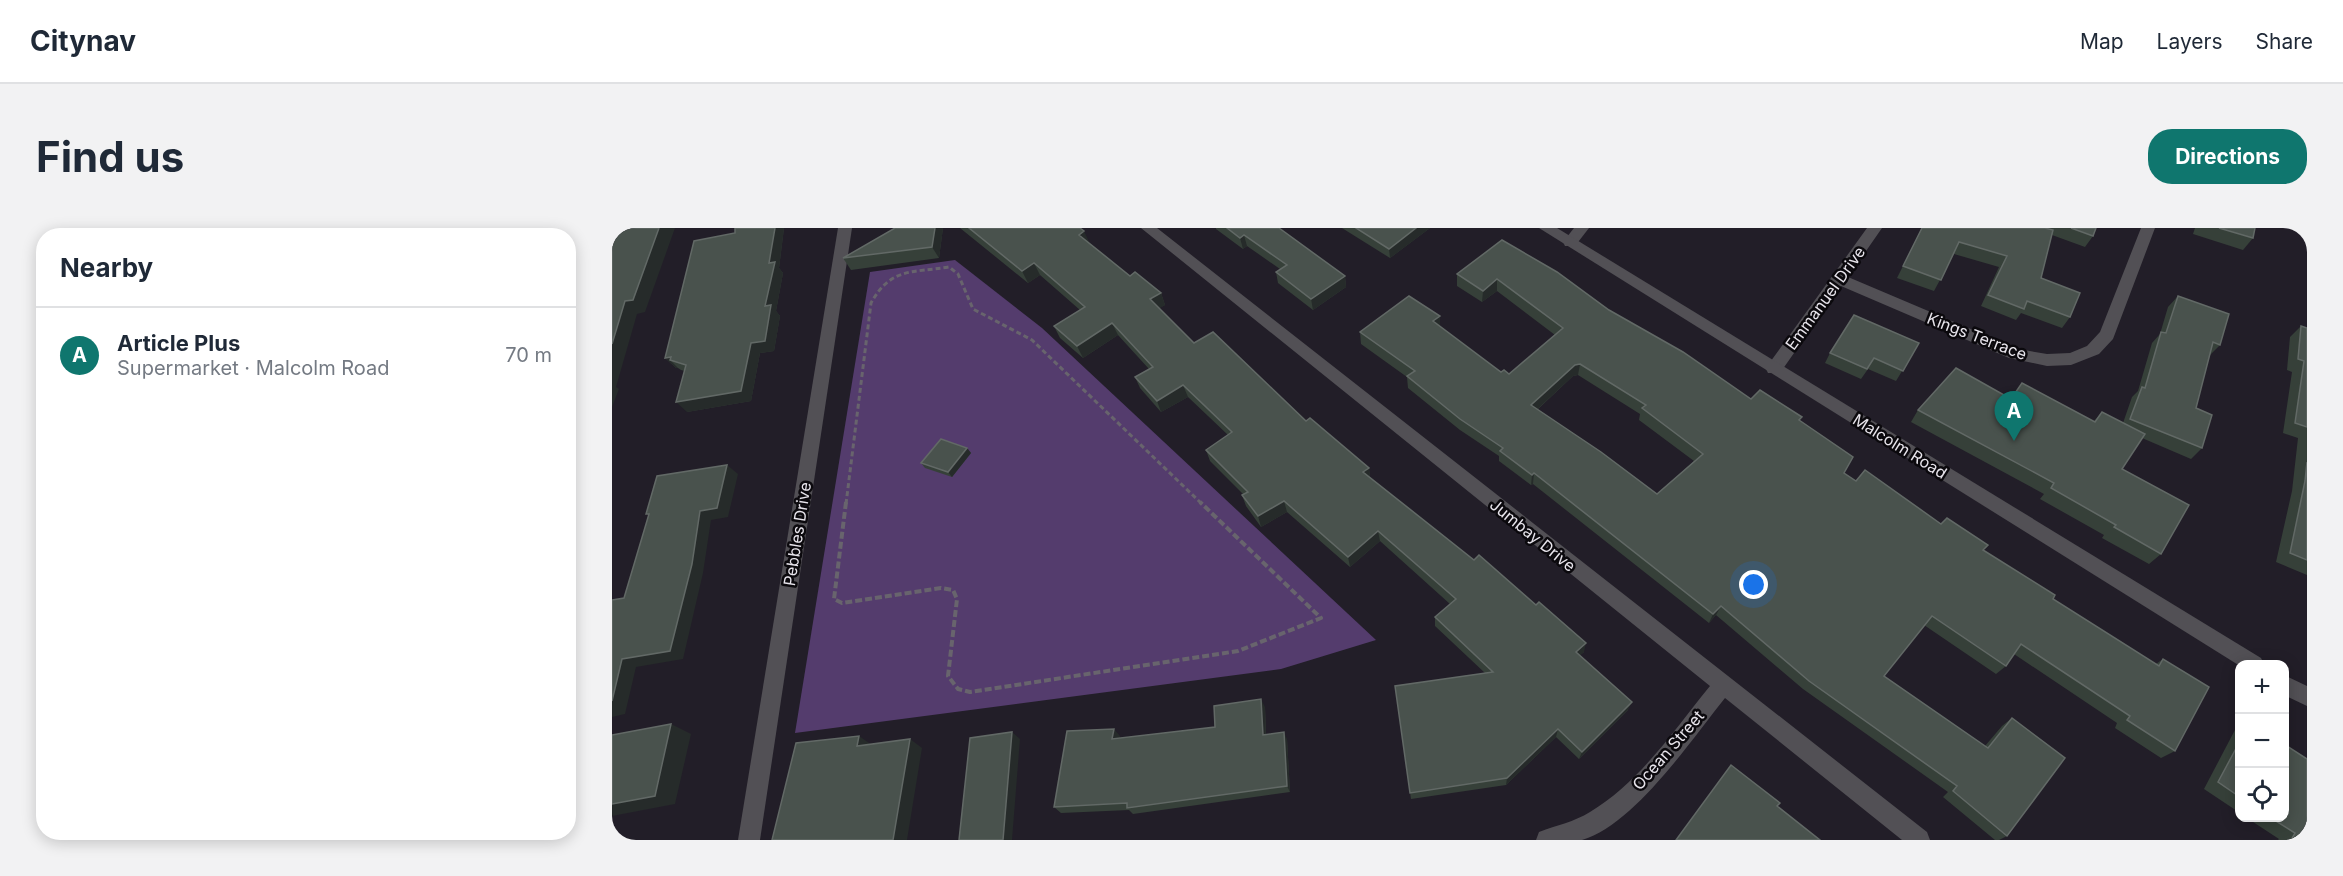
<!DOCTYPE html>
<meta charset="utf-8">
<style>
:root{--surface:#fff;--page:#f2f2f3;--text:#1f2937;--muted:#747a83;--line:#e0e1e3;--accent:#0f766e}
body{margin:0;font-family:Inter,sans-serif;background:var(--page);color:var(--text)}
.controls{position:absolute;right:18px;bottom:18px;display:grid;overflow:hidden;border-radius:12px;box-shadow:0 3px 15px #0003}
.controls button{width:54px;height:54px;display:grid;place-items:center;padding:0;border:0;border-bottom:2px solid var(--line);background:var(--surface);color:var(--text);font:30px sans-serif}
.you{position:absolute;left:1142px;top:357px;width:21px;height:21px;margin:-15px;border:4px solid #fff;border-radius:50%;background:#1a73e8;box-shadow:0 0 0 9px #1a73e833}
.badge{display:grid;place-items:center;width:39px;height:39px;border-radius:50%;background:var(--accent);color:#fff;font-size:20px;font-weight:700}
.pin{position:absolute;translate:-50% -50px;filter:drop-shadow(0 2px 3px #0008)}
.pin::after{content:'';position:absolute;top:32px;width:21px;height:18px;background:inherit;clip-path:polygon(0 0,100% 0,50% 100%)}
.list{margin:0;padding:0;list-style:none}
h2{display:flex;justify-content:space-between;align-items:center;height:78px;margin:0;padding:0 24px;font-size:26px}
h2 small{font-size:20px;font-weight:400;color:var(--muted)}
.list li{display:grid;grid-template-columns:39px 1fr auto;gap:18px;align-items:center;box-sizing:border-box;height:96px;padding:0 24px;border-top:2px solid var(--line)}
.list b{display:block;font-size:22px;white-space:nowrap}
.list p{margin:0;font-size:20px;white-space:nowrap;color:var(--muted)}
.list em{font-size:20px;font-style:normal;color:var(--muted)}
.icon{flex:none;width:33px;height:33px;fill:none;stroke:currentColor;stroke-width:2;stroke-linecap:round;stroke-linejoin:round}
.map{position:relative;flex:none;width:1695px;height:612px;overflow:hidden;border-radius:24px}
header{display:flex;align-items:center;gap:36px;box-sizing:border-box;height:84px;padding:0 30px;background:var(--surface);border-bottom:2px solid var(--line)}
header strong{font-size:28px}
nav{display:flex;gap:33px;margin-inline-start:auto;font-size:21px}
.intro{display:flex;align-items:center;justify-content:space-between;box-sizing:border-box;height:144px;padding:0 36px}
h1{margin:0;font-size:42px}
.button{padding:15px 27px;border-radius:24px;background:var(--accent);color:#fff;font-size:21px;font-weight:700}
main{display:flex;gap:36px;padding:0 36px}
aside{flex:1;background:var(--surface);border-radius:24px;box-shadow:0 3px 15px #0003}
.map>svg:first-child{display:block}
.green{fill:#543c6d}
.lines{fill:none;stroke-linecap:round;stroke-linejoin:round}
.path-far1{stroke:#68646d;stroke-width:3;stroke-dasharray:5 3;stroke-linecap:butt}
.path{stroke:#68646d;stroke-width:4;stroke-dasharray:7 3;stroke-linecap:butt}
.minor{fill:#525055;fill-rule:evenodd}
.tertiary{fill:#525055;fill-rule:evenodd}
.wall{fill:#364039;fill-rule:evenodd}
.shaded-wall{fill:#262b2a}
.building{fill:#49524d;stroke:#626966;stroke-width:1.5;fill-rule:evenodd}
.labels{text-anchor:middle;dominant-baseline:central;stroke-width:5;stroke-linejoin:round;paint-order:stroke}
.street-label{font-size:16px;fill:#e8e5ec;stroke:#0b090d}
</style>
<header>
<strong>Citynav</strong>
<nav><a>Map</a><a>Layers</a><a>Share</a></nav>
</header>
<div class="intro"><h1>Find us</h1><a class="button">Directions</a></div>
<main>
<aside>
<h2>Nearby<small></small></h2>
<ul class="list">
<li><span class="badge">A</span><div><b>Article Plus</b><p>Supermarket · Malcolm Road</p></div><em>70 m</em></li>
</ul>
</aside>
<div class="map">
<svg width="1695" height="612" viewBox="0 0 1695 612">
<rect width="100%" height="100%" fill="#221e28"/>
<path class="green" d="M 343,32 L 430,100 L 764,412 L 669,441 L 183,505 L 258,44 Z"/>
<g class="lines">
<path class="path-far1" d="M 234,276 L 259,75 C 279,39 300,45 337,39 L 346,46 L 361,81 L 420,112 L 590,276"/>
<path class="path" d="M 234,274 L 222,371 L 230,375 L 329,360 L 341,362 L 345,371 L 336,448 L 346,461 L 358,464 L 626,423 L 709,390 L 588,274"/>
<g class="minor">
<path d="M 226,0 L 240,0 L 148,612 L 126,612 Z"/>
<path d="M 529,0 L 545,0 L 1315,604 L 1318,612 L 1290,612 L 1113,470 C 1080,511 1022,597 970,612 C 957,612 938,612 924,612 L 927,604 C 945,597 962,594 978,584 C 1028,554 1062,502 1098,458 Z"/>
<path d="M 962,0 L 977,0 L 963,18 L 953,18 L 951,14 Z"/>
<path d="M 1255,0 L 1270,0 L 1236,49 L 1406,121 L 1435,126 L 1458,125 L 1475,118 L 1488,104 L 1529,0 L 1543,0 L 1501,111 L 1487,126 L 1459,137 L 1435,138 L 1397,130 L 1229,58 L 1168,145 L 1156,145 L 1154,141 L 1156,137 Z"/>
</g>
<g class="tertiary">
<path d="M 927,0 L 945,0 L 1649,430 L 1652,436 L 1628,438 Z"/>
<path d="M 1672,447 L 1695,458 L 1695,478 L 1672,467 Z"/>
</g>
</g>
<g class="wall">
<path d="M 123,0 L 172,0 L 167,40 L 171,45 L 164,83 L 168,88 L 162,123 L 148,125 L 139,173 L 75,184 L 73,143 L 69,142 L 66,140 L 64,140 L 53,130 L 123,5 Z"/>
<path d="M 283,0 L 331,0 L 327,30 L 239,42 L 231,30 Z"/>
<path d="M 348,0 L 468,0 L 477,15 L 518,48 L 549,65 L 553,77 L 547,80 L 582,115 L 694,193 L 757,240 L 758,250 L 972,424 L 967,428 L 1016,482 L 967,531 L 944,509 L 894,557 L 799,571 L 783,458 L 873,445 L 823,398 L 823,389 L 838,376 L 768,313 L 738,339 L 675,284 L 649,299 L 634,278 L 630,267 L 632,267 L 598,233 L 594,222 L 616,207 L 576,169 L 549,184 L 528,160 L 523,149 L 537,141 L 506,107 L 471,130 L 448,110 L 442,98 L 468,82 L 428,47 L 416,55 Z"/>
<path d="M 604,0 L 667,0 L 733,48 L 734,59 L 701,82 L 666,55 L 664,44 L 668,41 L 635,18 L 631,21 L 604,1 Z"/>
<path d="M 730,0 L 818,0 L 778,30 Z"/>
<path d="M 1310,0 L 1484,0 L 1481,8 L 1473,19 L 1440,7 L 1429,50 L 1458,89 L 1450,100 L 1409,85 L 1404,92 L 1369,78 L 1387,39 L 1342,26 L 1322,63 L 1285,50 Z"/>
<path d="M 1583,0 L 1643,0 L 1641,10 L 1631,22 L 1581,6 Z"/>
<path d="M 890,12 L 997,82 L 1139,171 L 1188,193 L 1232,245 L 1244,253 L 1329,296 L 1371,322 L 1441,371 L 1544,436 L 1551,431 L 1563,523 L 1549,530 L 1503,500 L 1505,495 L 1402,426 L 1394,438 L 1384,446 L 1312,397 L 1272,448 L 1373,518 L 1390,498 L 1400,490 L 1395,608 L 1387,612 L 1383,612 L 1331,569 L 1336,564 L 1191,461 L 1104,387 L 1097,395 L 921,256 L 919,257 L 887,233 L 887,228 L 848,202 L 796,160 L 795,149 L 749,116 L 748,104 L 828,88 L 828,99 L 889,144 L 897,146 L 943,107 L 885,63 L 870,74 L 845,58 L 845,46 ZM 966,147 L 1028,186 L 1027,192 L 1082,233 L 1045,266 L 925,182 L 961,148 Z"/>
<path d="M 1566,68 L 1608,117 L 1597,128 L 1584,180 L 1590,220 L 1579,231 L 1530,210 L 1510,241 L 1549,326 L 1537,336 L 1490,310 L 1492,307 L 1428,271 L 1432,266 L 1299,194 L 1306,182 L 1399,171 L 1482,193 L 1490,184 L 1511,195 L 1520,169 L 1526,163 L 1540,115 L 1548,106 L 1556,79 Z"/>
<path d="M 1689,98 L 1695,100 L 1695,347 L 1664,334 L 1680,263 L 1686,210 L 1671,205 L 1680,144 L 1675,142 L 1678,109 Z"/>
<path d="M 1307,115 L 1284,153 L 1256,141 L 1249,151 L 1213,135 L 1218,125 Z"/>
<path d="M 355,220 L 359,225 L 340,249 L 313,240 L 309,235 Z"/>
<path d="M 653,479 L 654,506 L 675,511 L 678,564 L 521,586 L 517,582 L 449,585 L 442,579 L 508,508 L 508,510 L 603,499 Z"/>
<path d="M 1628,498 L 1628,585 L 1592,561 L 1624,500 Z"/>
<path d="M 1635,590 L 1672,590 L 1695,612 L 1666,612 L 1667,611 Z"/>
</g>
<g class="shaded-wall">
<path d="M 47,0 L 63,0 L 33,84 L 25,86 L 4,159 L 7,161 L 0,179 L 0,116 L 13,73 Z"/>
<path d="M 163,0 L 172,0 L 167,40 L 171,45 L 164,83 L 168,88 L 162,123 L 148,125 L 139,173 L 75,184 L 64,174 L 139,115 L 153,78 L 157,35 Z"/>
<path d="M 323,0 L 331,0 L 327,30 L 320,19 Z"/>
<path d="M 804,0 L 818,0 L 778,30 L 777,21 Z"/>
<path d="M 472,3 L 478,16 L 467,7 Z"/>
<path d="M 632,7 L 635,18 L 631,21 L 628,10 Z"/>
<path d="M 422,35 L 428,47 L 416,55 L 410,43 Z"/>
<path d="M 733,48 L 734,59 L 701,82 L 699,71 Z"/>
<path d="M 885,51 L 885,63 L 870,74 L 871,63 Z"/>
<path d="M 549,65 L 553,77 L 543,83 L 538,71 Z"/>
<path d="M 828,88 L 828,100 L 821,93 Z"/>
<path d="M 500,95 L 506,107 L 471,130 L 465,118 Z"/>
<path d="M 59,129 L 58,132 L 66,140 L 64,140 L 53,130 Z"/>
<path d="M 968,136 L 966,147 L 961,148 L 918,188 L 919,177 L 963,137 Z"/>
<path d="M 571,157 L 576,169 L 549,184 L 545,173 Z"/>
<path d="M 355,220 L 359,225 L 340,249 L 336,244 Z"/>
<path d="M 115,237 L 126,246 L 116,289 L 99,292 L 91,345 L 71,431 L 24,439 L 13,486 L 0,489 L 0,473 L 10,431 L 88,283 Z"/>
<path d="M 757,240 L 758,251 L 751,244 Z"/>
<path d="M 922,245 L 921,256 L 919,257 L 920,247 Z"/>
<path d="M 672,273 L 675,284 L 649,299 L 646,288 Z"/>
<path d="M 766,303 L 768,313 L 738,339 L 736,329 Z"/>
<path d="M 1109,378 L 1104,387 L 1097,395 L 1101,386 Z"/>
<path d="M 974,415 L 972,424 L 961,433 L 964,424 Z"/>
<path d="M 649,471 L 653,479 L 654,514 L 651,507 Z"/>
<path d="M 1020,474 L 1016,482 L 967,531 L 970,524 Z"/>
<path d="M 59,496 L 79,506 L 63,576 L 0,588 L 0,576 Z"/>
<path d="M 502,501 L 508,508 L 507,518 L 500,511 Z"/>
<path d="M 946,501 L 944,509 L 894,557 L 895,550 Z"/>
<path d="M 400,504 L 408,511 L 400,612 L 391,612 Z"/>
<path d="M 672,504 L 675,511 L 678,564 L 675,558 Z"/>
<path d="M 247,508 L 260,517 L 245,518 Z"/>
<path d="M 298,511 L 310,520 L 295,612 L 281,612 Z"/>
</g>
<g class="building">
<path d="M 0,0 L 47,0 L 21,72 L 13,73 L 0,116 Z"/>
<path d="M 123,0 L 163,0 L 157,35 L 163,34 L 153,78 L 159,77 L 153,113 L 139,115 L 129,163 L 64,174 L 74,137 L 58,132 L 59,129 L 53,130 L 82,13 L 123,5 Z"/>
<path d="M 283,0 L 323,0 L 320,19 L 231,30 Z"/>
<path d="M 357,0 L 468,0 L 472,3 L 467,7 L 518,48 L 523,44 L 549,65 L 538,71 L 582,115 L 601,104 L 694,193 L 698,190 L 757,240 L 751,244 L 862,332 L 867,327 L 924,377 L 927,374 L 974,415 L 964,424 L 1020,474 L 970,524 L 946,501 L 895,550 L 798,565 L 783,458 L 881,444 L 823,389 L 844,371 L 766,303 L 736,329 L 672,273 L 646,288 L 630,267 L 636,264 L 594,222 L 620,204 L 571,157 L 545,173 L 523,149 L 541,139 L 500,95 L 465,118 L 442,98 L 473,79 L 422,35 L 410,43 Z"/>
<path d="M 615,0 L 667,0 L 733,48 L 699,71 L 664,44 L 675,37 L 632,7 L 628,10 Z"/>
<path d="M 744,0 L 804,0 L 777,21 Z"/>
<path d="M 1310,0 L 1433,0 L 1441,2 L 1429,50 L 1468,65 L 1458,89 L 1415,73 L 1412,81 L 1376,67 L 1395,28 L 1347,14 L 1329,52 L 1291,38 Z"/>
<path d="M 1459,0 L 1484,0 L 1481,8 Z"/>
<path d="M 1607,0 L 1643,0 L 1641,10 Z"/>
<path d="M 890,12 L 945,44 L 997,82 L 1071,124 L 1139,171 L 1148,162 L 1190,189 L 1187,192 L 1241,229 L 1232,245 L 1244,253 L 1253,242 L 1329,296 L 1335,290 L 1376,317 L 1371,322 L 1443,367 L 1441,371 L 1547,438 L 1551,431 L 1597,459 L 1563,523 L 1515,492 L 1518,488 L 1409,416 L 1394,438 L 1320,388 L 1272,448 L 1376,520 L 1400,490 L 1453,530 L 1395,608 L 1341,563 L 1345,558 L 1197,453 L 1109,378 L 1101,386 L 922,245 L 920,247 L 888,223 L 891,220 L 848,191 L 795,148 L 803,143 L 748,104 L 797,68 L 828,88 L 821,93 L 889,144 L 892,142 L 897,146 L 951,100 L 885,51 L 871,63 L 845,46 ZM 968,136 L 1034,177 L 1030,180 L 1091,226 L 1045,266 L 989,224 L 919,177 L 963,137 Z"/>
<path d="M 1566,68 L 1617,86 L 1608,117 L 1601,114 L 1584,180 L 1600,187 L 1590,220 L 1518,191 L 1530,159 L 1533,160 L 1549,104 L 1554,105 Z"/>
<path d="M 1242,87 L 1307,115 L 1291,143 L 1262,130 L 1255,141 L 1218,125 Z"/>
<path d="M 1689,98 L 1695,100 L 1695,199 L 1683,195 L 1692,133 L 1686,131 Z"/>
<path d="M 1344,140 L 1399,171 L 1410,155 L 1483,194 L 1490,184 L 1533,206 L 1510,241 L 1577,277 L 1549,326 L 1502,299 L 1504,297 L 1439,260 L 1442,255 L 1306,182 Z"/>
<path d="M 329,211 L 355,220 L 336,244 L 309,235 Z"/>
<path d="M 1695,234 L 1695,332 L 1678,325 L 1693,253 Z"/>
<path d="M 115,237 L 105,280 L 88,283 L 80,336 L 58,423 L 10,431 L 0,473 L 0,372 L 12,370 L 37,286 L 34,286 L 45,248 Z"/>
<path d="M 649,471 L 651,507 L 672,504 L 675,558 L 515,580 L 515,575 L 442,579 L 455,503 L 502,501 L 500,511 L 603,499 L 602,478 Z"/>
<path d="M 59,496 L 43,568 L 0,576 L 0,507 Z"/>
<path d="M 400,504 L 391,612 L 347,612 L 358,510 Z"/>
<path d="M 247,508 L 245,518 L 298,511 L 281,612 L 160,612 L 184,515 Z"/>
<path d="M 1628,513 L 1628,569 L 1606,554 Z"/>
<path d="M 1672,516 L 1695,531 L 1695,612 L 1679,612 L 1683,605 L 1659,590 L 1672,590 Z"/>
<path d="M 1119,537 L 1168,575 L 1165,578 L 1208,612 L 1064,612 Z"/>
</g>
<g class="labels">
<g class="street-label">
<text transform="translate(1213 70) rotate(-54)">Emmanuel Drive</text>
<text transform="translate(1365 108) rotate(21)">Kings Terrace</text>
<text transform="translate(1288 218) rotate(32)">Malcolm Road</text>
<text transform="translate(185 306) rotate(-81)">Pebbles Drive</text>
<text transform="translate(921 307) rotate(39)">Jumbay Drive</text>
<text transform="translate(1056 522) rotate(-49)">Ocean Street</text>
</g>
</g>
</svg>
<div class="controls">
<button>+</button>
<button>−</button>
<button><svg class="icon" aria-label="locate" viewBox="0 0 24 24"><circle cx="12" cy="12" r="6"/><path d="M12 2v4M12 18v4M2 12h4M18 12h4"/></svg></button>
</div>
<div class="you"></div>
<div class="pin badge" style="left:1402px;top:213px">A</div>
</div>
</main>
